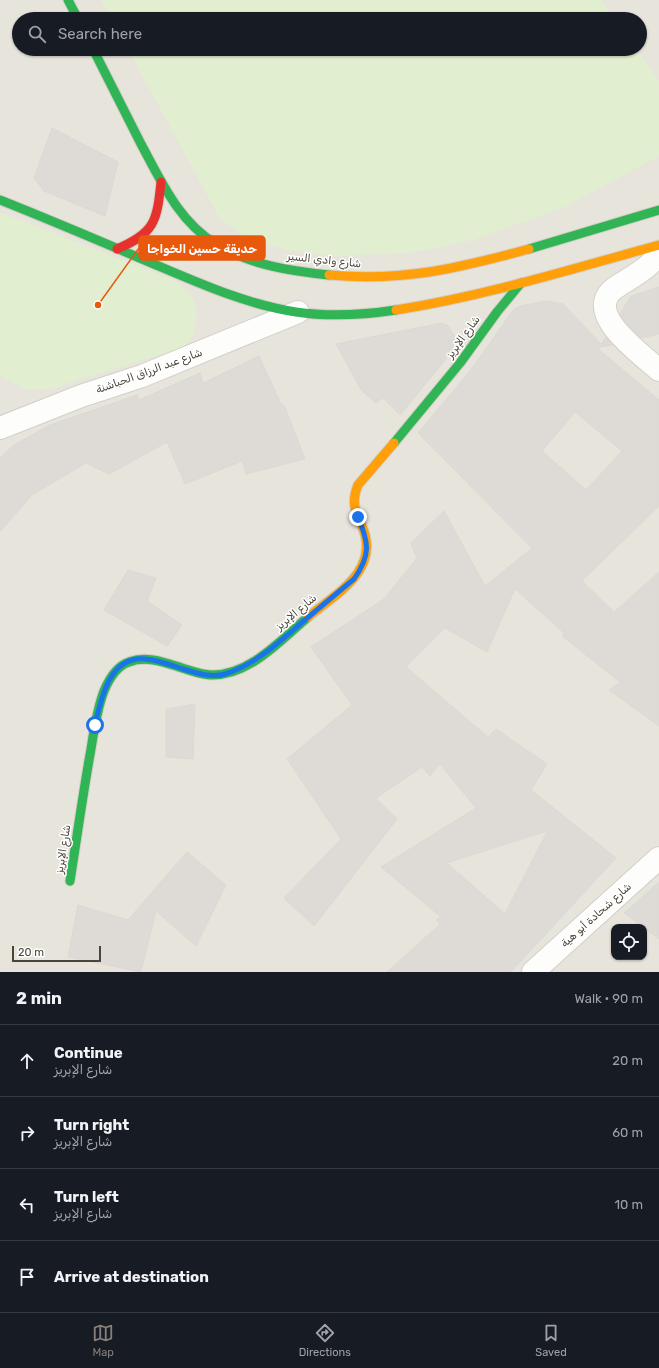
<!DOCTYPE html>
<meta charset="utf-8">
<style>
:root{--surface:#171b24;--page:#20242c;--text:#f1f3f6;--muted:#9ea1a6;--line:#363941;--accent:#868178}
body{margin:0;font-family:Rubik,Vazirmatn,sans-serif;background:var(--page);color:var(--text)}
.controls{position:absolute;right:12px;bottom:12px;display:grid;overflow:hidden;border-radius:8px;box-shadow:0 1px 3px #0004}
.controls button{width:36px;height:36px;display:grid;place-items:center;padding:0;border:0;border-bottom:1px solid var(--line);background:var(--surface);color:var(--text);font:20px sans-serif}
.scale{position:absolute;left:12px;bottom:10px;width:89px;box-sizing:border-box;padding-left:4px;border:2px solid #4b4439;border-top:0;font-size:11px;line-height:14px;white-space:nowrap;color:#4b4439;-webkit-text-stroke:3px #fff;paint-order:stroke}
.stop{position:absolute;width:12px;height:12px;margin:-9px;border:3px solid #1a73e8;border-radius:50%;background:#fff}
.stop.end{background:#1a73e8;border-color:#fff;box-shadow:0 1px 4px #0008}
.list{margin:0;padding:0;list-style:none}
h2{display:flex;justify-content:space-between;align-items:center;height:52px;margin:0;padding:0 16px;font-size:17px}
h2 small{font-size:13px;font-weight:400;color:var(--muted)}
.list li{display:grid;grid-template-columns:26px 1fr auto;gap:12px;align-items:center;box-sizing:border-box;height:72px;padding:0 16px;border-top:1px solid var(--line)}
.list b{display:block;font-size:15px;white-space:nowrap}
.list p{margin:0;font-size:13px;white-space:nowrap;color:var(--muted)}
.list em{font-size:13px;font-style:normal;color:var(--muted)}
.icon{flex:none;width:22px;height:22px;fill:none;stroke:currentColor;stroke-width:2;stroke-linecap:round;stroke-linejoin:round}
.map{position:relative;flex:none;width:659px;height:972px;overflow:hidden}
.search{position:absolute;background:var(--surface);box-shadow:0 1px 3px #0004;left:12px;right:12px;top:12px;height:44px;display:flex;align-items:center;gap:10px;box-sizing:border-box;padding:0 14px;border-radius:22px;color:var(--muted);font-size:15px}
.sheet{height:340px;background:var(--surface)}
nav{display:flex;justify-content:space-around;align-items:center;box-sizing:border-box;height:56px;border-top:1px solid var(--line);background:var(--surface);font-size:11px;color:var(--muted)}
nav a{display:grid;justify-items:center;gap:2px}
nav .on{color:var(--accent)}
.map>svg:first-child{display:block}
.residential{fill:#e7e4dc;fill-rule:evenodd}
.green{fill:#e1eecf}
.building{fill:#dedbd6;stroke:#dcd9d4;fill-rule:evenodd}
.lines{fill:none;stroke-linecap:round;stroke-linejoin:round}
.street-casing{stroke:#d2d0cb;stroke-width:24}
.fast-casing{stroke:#d3cfc5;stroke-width:11}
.slow-casing{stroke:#d3cfc5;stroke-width:11}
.jam-casing{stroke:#d3cfc5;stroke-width:11}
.street{stroke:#fdfdfc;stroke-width:22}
.fast{stroke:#30b455;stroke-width:9}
.slow{stroke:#ff9f0a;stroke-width:9}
.jam{stroke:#e5322d;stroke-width:9}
.route{stroke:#1a73e8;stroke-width:5}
.labels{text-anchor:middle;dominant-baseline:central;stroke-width:3;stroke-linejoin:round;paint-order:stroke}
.street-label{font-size:11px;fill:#4b4439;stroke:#fff}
.leader{fill:none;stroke:#e8590c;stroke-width:1.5}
.callout-dot{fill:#e8590c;stroke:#fff;stroke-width:1.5}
.callout{fill:#e8590c;stroke:#e8590c;stroke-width:1.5}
.callout-label{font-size:12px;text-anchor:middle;font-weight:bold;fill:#fff}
</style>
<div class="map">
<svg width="659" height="972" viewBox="0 0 659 972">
<rect width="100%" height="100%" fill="#f4f2ee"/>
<path class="residential" d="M 0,0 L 659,0 L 659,972 L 0,972 ZM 19,19 L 640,19 L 640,49 L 19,49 ZM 614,927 L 644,927 L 644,957 L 614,957 Z"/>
<g class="green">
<path d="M 101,0 L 601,0 L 614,19 L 111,19 Z"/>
<path d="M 128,49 L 636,49 L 659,81 L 659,156 L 565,207 L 473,240 L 409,253 L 333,256 L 286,250 L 246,237 L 220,219 Z"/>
<path d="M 0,212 L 174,280 C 189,292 198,299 196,319 C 195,334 194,336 184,347 L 50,389 L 25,389 L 0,376 Z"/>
</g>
<g class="building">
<path d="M 52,128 L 118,162 L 105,216 L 44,191 L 34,178 Z"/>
<path d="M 659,287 L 659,334 L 641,338 L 626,323 L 620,314 L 631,296 Z"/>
<path d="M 547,301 L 563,304 L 601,344 L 606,337 L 612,345 L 597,348 L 659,400 L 659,506 L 582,581 L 614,612 L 659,572 L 659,726 L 609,690 L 620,682 L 562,636 L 564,633 L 515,589 L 487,652 L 445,628 L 406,667 L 488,737 L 496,729 L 547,764 L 531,790 L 616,858 L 511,972 L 387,972 L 440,924 L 436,920 L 441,917 L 381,867 L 476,808 L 440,764 L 430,776 L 422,767 L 376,798 L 397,819 L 314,926 L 284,898 L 341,839 L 287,759 L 352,705 L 311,647 L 384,599 L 417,558 L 411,543 L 444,511 L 485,586 L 532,548 L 418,433 L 470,371 L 514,309 L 520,306 ZM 575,412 L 622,451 L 586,490 L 542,451 ZM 547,831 L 505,914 L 447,863 Z"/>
<path d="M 442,323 L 448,326 L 459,343 L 400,415 L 383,398 L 376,403 L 362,391 L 336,344 Z"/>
<path d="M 259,356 L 282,406 L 284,405 L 305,459 L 246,474 L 242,461 L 185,484 L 167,442 L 109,474 L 86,463 L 32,495 L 0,532 L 0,458 L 14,445 L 50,425 L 137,395 L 139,400 L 200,373 L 203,383 Z"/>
<path d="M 128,570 L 156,578 L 147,601 L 182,625 L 167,646 L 104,610 Z"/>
<path d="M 195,704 L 193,759 L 166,757 L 166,709 Z"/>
<path d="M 187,852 L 226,885 L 196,946 L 156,911 L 141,972 L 68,957 L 78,905 L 128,920 Z"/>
<path d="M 659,882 L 659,939 L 624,913 Z"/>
</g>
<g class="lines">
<defs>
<g id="street">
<path d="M 659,254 C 648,269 633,276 618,286 C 578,310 640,353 659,370"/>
<path d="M 0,428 L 81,396 L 142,376 L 298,312"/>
<path d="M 533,972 L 659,858"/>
</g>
<g id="fast">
<path d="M 68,0 L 78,19"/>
<path d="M 93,49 C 109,81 125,112 141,144 C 161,181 179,222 216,244 C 250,265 290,271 329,275"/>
<path d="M 0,200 C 48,219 95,239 142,259 C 192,280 243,304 296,312 C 329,317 363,315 396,310"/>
<path d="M 529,249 L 659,210"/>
<path d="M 394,443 L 460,363 L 497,312 L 521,283"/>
<path d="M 70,881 C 77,837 83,793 91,749 C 94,730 97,709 104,691 C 109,679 117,666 129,662 C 147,655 166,663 182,668 C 192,671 202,675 212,675 C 250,675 281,640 308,617"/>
</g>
<g id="slow">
<path d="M 329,275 C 403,282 459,268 529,249"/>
<path d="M 396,310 C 485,296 572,269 659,245"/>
<path d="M 308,617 C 337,593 381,570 362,526 C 355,510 351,502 358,485 L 394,443"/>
</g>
<path id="jam" d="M 117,249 C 155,233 157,221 161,182"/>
</defs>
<use href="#street" class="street-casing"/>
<use href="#fast" class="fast-casing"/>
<use href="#slow" class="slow-casing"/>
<use href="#jam" class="jam-casing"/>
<use href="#street" class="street"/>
<use href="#fast" class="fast"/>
<use href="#slow" class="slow"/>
<use href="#jam" class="jam"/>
</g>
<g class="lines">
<path class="route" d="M 95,725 C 101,699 109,656 145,659 C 158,660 171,665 183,669 C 196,673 211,678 225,674 C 254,665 277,644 300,624 C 318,609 336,594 354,579 C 371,555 369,543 358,517"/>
</g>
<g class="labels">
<g class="street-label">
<text transform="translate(324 260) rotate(6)">شارع وادي السير</text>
<text transform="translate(463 337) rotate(-54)">شارع الإبريز</text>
<text transform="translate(149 371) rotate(-20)">شارع عبد الرزاق الحباشنة</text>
<text transform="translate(296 612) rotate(-40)">شارع الإبريز</text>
<text transform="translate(63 849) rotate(-81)">شارع الإبريز</text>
<text transform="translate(596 915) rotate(-42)">شارع شحادة أبو هية</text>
</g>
</g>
<path class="leader" d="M98 305L139 248"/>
<circle class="callout-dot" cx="98" cy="305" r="4"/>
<rect class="callout" x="139" y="236" width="126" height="24" rx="4"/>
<g class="callout-label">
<text x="202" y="253">حديقة حسين الخواجا</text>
</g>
</svg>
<div class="controls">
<button><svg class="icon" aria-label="locate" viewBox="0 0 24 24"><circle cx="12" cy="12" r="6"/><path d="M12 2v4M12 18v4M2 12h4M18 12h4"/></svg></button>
</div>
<div class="scale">20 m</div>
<div class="stop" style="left:95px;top:725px"></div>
<div class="stop end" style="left:358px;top:517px"></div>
<div class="search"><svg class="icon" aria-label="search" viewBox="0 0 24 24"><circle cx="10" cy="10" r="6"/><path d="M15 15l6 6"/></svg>Search here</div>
</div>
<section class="sheet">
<h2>2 min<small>Walk · 90 m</small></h2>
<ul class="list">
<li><svg class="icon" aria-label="ahead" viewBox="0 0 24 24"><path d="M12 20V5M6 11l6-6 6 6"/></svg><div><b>Continue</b><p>شارع الإبريز</p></div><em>20 m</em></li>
<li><svg class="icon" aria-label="right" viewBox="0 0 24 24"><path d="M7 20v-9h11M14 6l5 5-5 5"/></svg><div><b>Turn right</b><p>شارع الإبريز</p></div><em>60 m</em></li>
<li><svg class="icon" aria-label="left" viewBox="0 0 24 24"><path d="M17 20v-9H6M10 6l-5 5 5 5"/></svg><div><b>Turn left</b><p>شارع الإبريز</p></div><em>10 m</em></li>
<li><svg class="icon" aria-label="arrive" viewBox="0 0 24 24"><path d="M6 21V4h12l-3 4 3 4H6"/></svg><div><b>Arrive at destination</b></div></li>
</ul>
</section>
<nav>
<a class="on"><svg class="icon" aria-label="map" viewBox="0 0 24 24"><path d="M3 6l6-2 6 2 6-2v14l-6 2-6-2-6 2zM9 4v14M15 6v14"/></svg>Map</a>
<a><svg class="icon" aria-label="directions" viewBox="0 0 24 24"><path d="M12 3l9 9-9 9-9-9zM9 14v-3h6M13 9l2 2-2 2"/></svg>Directions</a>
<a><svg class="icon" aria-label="saved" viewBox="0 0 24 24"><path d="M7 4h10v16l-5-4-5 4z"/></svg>Saved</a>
</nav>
